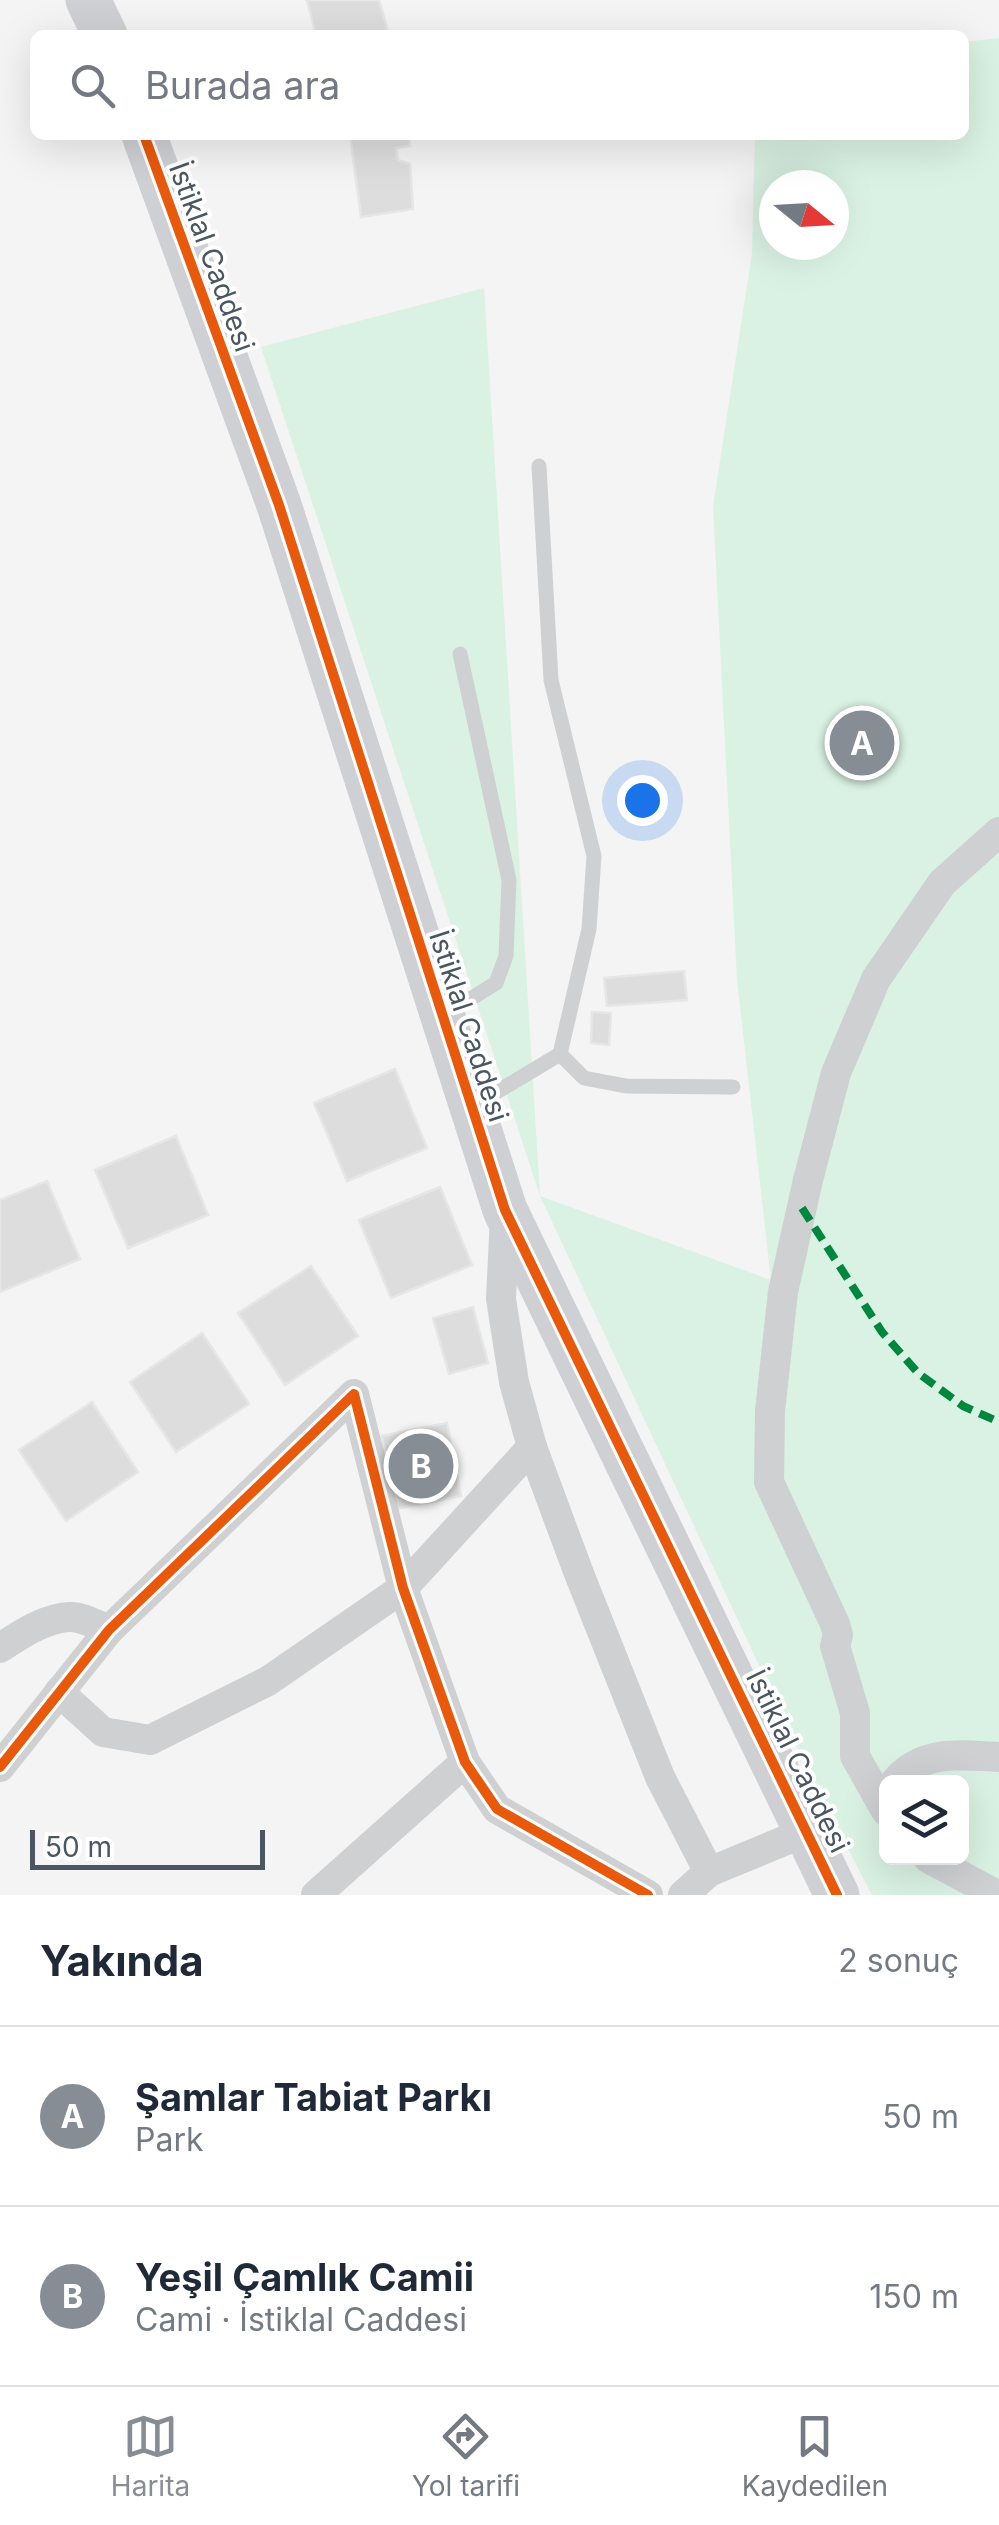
<!DOCTYPE html>
<html lang="tr">
<meta charset="utf-8">
<style>
:root{--surface:#fff;--page:#f2f2f3;--text:#1f2937;--muted:#747a83;--line:#e0e1e3;--accent:#868d94}
body{margin:0;font-family:Inter,sans-serif;background:var(--page);color:var(--text)}
.controls{position:absolute;right:30px;bottom:30px;display:grid;overflow:hidden;border-radius:15px;box-shadow:0 10px 40px #0002}
.controls button{width:90px;height:90px;display:grid;place-items:center;padding:0;border:0;border-bottom:2px solid var(--line);background:var(--surface);color:var(--text);font:50px sans-serif}
.compass{position:absolute;left:759px;top:170px;width:90px;height:90px;border-radius:50%;background:var(--surface);box-shadow:0 10px 40px #0002;rotate:108deg}
.scale{position:absolute;left:30px;bottom:25px;width:235px;box-sizing:border-box;padding-left:10px;border:5px solid #4a5661;border-top:0;font-size:28px;line-height:35px;white-space:nowrap;color:#4a5661;-webkit-text-stroke:8px #fff;paint-order:stroke}
.you{position:absolute;left:642px;top:800px;width:35px;height:35px;margin:-25px;border:8px solid #fff;border-radius:50%;background:#1a73e8;box-shadow:0 0 0 15px #1a73e833}
.badge{display:grid;place-items:center;width:65px;height:65px;border-radius:50%;background:var(--accent);color:#fff;font-size:32px;font-weight:700}
.pin{position:absolute;translate:-50% -50%;border:5px solid #fff;box-shadow:0 2px 10px #0006}
.list{margin:0;padding:0;list-style:none}
h2{display:flex;justify-content:space-between;align-items:center;height:130px;margin:0;padding:0 40px;font-size:42px}
h2 small{font-size:32px;font-weight:400;color:var(--muted)}
.list li{display:grid;grid-template-columns:65px 1fr auto;gap:30px;align-items:center;box-sizing:border-box;height:180px;padding:0 40px;border-top:2px solid var(--line)}
.list b{display:block;font-size:38px;white-space:nowrap}
.list p{margin:0;font-size:32px;white-space:nowrap;color:var(--muted)}
.list em{font-size:32px;font-style:normal;color:var(--muted)}
.icon{flex:none;width:55px;height:55px;fill:none;stroke:currentColor;stroke-width:2;stroke-linecap:round;stroke-linejoin:round}
.map{position:relative;flex:none;width:999px;height:1895px;overflow:hidden}
.search{position:absolute;background:var(--surface);box-shadow:0 10px 40px #0002;left:30px;right:30px;top:30px;height:110px;display:flex;align-items:center;gap:25px;box-sizing:border-box;padding:0 35px;border-radius:15px;color:var(--muted);font-size:38px}
.sheet{height:490px;background:var(--surface)}
nav{display:flex;justify-content:space-around;align-items:center;box-sizing:border-box;height:140px;border-top:2px solid var(--line);background:var(--surface);font-size:28px;color:var(--muted)}
nav a{display:grid;justify-items:center;gap:5px}
nav .on{color:var(--accent)}
.map>svg:first-child{display:block}
.green{fill:#d9f2e3;fill-rule:evenodd}
.building{fill:#ddddde;stroke:#e5e6e7;stroke-width:2.5}
.lines{fill:none;stroke-linecap:round;stroke-linejoin:round}
.lane{stroke:#ced0d2;stroke-width:15}
.street{stroke:#ced0d2;stroke-width:30}
.secondary{stroke:#ced0d4;stroke-width:45}
.quiet{stroke:#00873e;stroke-width:8;stroke-dasharray:15 8;stroke-linecap:butt}
.cycleway-casing{stroke:#fff;stroke-width:16}
.cycleway{stroke:#e8590c;stroke-width:10}
.labels{text-anchor:middle;dominant-baseline:central;stroke-width:8;stroke-linejoin:round;paint-order:stroke}
.street-label{font-size:28px;fill:#4a5661;stroke:#fff}
</style>
<div class="map">
<svg width="999" height="1895" viewBox="0 0 999 1895">
<rect width="100%" height="100%" fill="#f4f4f4"/>
<path class="green" d="M 999,38 L 999,1895 L 872,1895 L 813,1781 L 540,1196 L 261,347 L 484,288 L 540,1196 L 771,1280 L 737,980 L 713,506 L 752,253 L 755,135 L 964,135 L 964,42 ZM 774,185 L 834,185 L 834,245 L 774,245 ZM 886,1782 L 962,1782 L 962,1858 L 886,1858 Z"/>
<g class="building">
<path d="M 307,0 L 379,0 L 389,35 L 316,35 Z"/>
<path d="M 350,135 L 409,135 L 410,146 L 396,148 L 398,160 L 410,164 L 413,209 L 361,217 Z"/>
<path d="M 684,971 L 687,1000 L 607,1006 L 604,978 Z"/>
<path d="M 592,1012 L 611,1013 L 609,1045 L 591,1043 Z"/>
<path d="M 395,1069 L 427,1148 L 347,1181 L 314,1103 Z"/>
<path d="M 176,1136 L 208,1215 L 128,1248 L 95,1170 Z"/>
<path d="M 47,1181 L 80,1259 L 0,1292 L 0,1200 Z"/>
<path d="M 440,1187 L 472,1265 L 391,1298 L 359,1220 Z"/>
<path d="M 311,1266 L 358,1336 L 285,1385 L 238,1313 Z"/>
<path d="M 473,1307 L 488,1363 L 449,1374 L 433,1318 Z"/>
<path d="M 202,1333 L 249,1404 L 176,1452 L 130,1382 Z"/>
<path d="M 92,1402 L 138,1472 L 66,1521 L 19,1450 Z"/>
<path d="M 447,1423 L 461,1496 L 395,1509 L 382,1436 Z"/>
</g>
<g class="lines">
<g class="lane">
<path d="M 446,1014 L 496,983 L 506,956 L 509,880 L 460,654"/>
<path d="M 560,1054 L 584,1078 L 626,1086 L 733,1087"/>
<path d="M 475,1105 L 560,1054 L 589,929 L 594,856 L 551,680 L 539,466"/>
</g>
<g class="street">
<path d="M 505,1217 L 501,1299 L 514,1382 L 532,1447 L 578,1571 L 660,1777 L 709,1872"/>
<path d="M 0,1648 C 20,1635 45,1618 69,1617 C 81,1616 97,1625 109,1630"/>
<path d="M 59,1692 L 103,1732 L 150,1740 L 268,1681 L 403,1588 L 532,1447"/>
<path d="M 0,1767 L 109,1630 L 354,1394 L 403,1588 L 465,1762 L 497,1809 L 648,1895"/>
<path d="M 895,1782 C 922,1749 960,1755 999,1757"/>
<path d="M 886,1811 L 855,1756 L 855,1713 L 835,1646 L 838,1635 L 835,1624 L 769,1482 L 770,1411 L 783,1292 L 808,1180 L 836,1073 L 876,979 L 942,883 L 999,832"/>
<path d="M 928,1858 L 997,1895"/>
<path d="M 316,1895 L 465,1762"/>
<path d="M 683,1895 L 709,1872 L 808,1831"/>
</g>
<g class="secondary">
<path d="M 88,0 L 105,35"/>
<path d="M 144,135 L 279,505 L 505,1210 L 837,1895"/>
</g>
<path class="quiet" d="M 802,1208 L 882,1332 L 918,1373 L 963,1406 L 999,1422"/>
<defs>
<g id="cycleway">
<path d="M 144,135 L 279,505 L 505,1210 L 837,1895"/>
<path d="M 0,1767 L 109,1630 L 354,1394 L 403,1588 L 465,1762 L 497,1809 L 648,1895"/>
</g>
</defs>
<use href="#cycleway" class="cycleway-casing"/>
<use href="#cycleway" class="cycleway"/>
</g>
<g class="labels">
<g class="street-label">
<text transform="translate(212 257) rotate(70)">İstiklal Caddesi</text>
<text transform="translate(469 1026) rotate(72)">İstiklal Caddesi</text>
<text transform="translate(798 1761) rotate(64)">İstiklal Caddesi</text>
</g>
</g>
</svg>
<div class="controls">
<button><svg class="icon" aria-label="layers" viewBox="0 0 24 24"><path d="M12 4l9 5-9 5-9-5zM3 14l9 5 9-5"/></svg></button>
</div>
<svg class="compass" viewBox="-18 -18 36 36"><path d="M0-13l5 13h-10z" fill="#e53935"/><path d="M0 13l5-13h-10z" fill="#747a83"/></svg>
<div class="scale">50 m</div>
<div class="you"></div>
<div class="pin badge" style="left:862px;top:743px">A</div>
<div class="pin badge" style="left:421px;top:1466px">B</div>
<div class="search"><svg class="icon" aria-label="search" viewBox="0 0 24 24"><circle cx="10" cy="10" r="6"/><path d="M15 15l6 6"/></svg>Burada ara</div>
</div>
<section class="sheet">
<h2>Yakında<small>2 sonuç</small></h2>
<ul class="list">
<li><span class="badge">A</span><div><b>Şamlar Tabiat Parkı</b><p>Park</p></div><em>50 m</em></li>
<li><span class="badge">B</span><div><b>Yeşil Çamlık Camii</b><p>Cami · İstiklal Caddesi</p></div><em>150 m</em></li>
</ul>
</section>
<nav>
<a class="on"><svg class="icon" aria-label="map" viewBox="0 0 24 24"><path d="M3 6l6-2 6 2 6-2v14l-6 2-6-2-6 2zM9 4v14M15 6v14"/></svg>Harita</a>
<a><svg class="icon" aria-label="directions" viewBox="0 0 24 24"><path d="M12 3l9 9-9 9-9-9zM9 14v-3h6M13 9l2 2-2 2"/></svg>Yol tarifi</a>
<a><svg class="icon" aria-label="saved" viewBox="0 0 24 24"><path d="M7 4h10v16l-5-4-5 4z"/></svg>Kaydedilen</a>
</nav>
